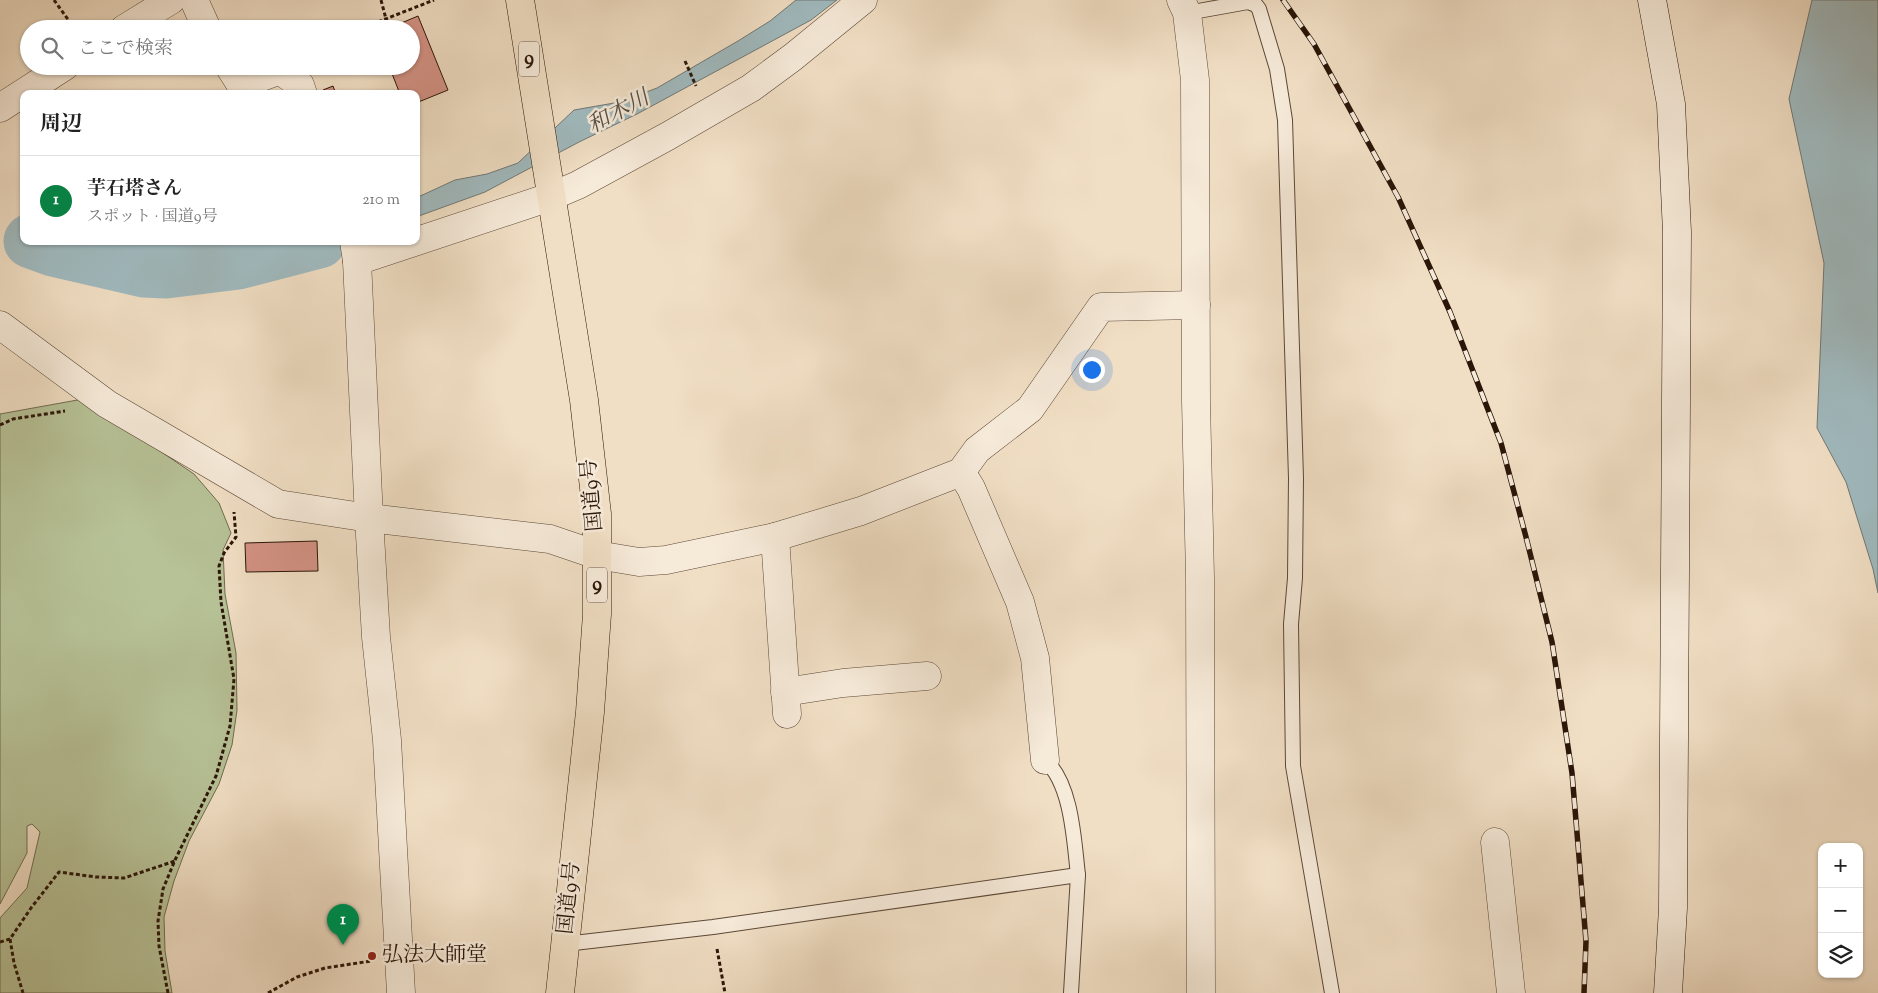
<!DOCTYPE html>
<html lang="ja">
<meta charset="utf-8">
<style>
:root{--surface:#fff;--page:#f6f6f6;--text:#222;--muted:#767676;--line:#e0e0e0;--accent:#0b8043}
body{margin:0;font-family:"Sorts Mill Goudy","Noto Serif JP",serif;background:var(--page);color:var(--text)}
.controls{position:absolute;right:15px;bottom:15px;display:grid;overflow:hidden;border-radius:10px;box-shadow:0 1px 4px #0004}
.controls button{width:45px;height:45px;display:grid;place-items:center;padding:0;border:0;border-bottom:1px solid var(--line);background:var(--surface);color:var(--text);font:25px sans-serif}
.you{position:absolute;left:1091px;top:369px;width:18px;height:18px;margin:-12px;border:4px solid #fff;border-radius:50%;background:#1a73e8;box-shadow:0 0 0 8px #1a73e833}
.badge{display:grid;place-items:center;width:32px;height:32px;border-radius:50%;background:var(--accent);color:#fff;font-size:16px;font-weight:700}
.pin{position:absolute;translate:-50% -41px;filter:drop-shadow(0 1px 2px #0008)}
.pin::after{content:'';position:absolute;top:26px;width:18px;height:15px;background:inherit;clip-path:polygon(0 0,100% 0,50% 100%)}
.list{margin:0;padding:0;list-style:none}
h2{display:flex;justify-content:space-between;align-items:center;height:65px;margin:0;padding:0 20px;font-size:21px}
h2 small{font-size:16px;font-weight:400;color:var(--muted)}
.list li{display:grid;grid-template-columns:32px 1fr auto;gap:15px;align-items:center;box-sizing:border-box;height:90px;padding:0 20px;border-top:1px solid var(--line)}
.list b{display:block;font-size:19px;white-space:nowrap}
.list p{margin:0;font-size:16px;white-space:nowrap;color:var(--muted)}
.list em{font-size:16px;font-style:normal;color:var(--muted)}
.icon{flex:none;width:28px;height:28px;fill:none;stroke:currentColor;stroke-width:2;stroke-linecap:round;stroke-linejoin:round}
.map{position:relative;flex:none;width:1878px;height:993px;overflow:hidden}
.search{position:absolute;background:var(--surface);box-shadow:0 1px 4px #0004;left:20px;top:20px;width:400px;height:55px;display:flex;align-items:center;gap:12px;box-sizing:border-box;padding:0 18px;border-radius:28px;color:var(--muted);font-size:19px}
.panel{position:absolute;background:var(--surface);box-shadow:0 1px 4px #0004;left:20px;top:90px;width:400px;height:155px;border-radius:10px}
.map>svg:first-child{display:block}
.green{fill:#b7c297;stroke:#706c50}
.water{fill:#a0babf;stroke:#717876}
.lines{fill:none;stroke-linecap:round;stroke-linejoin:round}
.river{stroke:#a0babf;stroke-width:55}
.building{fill:#d59386;stroke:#2a1508}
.lane-casing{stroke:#5c4837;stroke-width:16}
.street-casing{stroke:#5c4837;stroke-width:29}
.secondary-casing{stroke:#2a1508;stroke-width:29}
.highway-casing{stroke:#2a1508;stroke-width:29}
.path{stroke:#2a1508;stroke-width:3;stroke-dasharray:4 2.5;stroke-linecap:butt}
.lane{stroke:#f6ead9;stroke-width:14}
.street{stroke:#f6ead9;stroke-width:28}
.secondary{stroke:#f6ead9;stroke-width:28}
.highway{stroke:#f1dfc5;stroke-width:28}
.rail-casing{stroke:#2a1508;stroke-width:5.5}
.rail{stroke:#f6ead9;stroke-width:4;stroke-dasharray:11;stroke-linecap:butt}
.poi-dot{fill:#8f2418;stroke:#f6ead9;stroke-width:2}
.labels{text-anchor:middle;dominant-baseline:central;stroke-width:5;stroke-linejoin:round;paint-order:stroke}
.shield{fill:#f6ead9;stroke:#675547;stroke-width:1}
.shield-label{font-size:20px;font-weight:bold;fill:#2a1508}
.street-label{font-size:21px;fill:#2a1508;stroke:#f6ead9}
.poi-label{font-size:21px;fill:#2a1508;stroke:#f6ead9;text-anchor:start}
.water-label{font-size:22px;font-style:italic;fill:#534f48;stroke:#f6ead9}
</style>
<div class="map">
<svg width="1878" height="993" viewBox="0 0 1878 993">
<rect width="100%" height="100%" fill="#f1dfc5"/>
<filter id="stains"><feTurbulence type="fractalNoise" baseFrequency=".004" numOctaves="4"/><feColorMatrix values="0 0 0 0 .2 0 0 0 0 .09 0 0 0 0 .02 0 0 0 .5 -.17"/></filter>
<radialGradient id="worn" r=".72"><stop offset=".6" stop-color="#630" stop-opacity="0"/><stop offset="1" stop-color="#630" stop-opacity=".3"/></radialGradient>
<path class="green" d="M 83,399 L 194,474 L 219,503 L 231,533 L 223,550 L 225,594 L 236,653 L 237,710 L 232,745 L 219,784 L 189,841 L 174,881 L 164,917 L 165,951 L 172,993 L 0,993 L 0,918 L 27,888 L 40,832 L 32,824 L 27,826 L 27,853 L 0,904 L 0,414 Z"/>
<g class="water">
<path d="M 796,0 L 837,0 L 811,20 L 637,114 L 579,142 L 485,192 L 416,217 L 416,198 L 455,180 L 487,174 L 518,163 L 574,110 L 620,102 L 657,88 L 738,41 L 770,21 Z"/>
<path d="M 1812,0 L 1878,0 L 1878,593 L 1873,569 L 1846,482 L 1817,428 L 1824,263 L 1789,99 Z"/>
</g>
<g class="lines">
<path class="river" d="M 31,241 L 53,249 L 144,270 L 166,271 L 238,262 L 319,241"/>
</g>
<g class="building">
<path d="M 418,16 L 448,90 L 416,103 L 416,94 L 400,94 L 389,66 L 411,66 L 411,29 L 387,29 Z"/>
<path d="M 333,86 L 336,94 L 325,94 L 323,90 Z"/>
<path d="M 317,541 L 318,571 L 246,572 L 245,543 Z"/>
</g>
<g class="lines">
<defs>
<g id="lane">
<path d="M 1187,13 L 1248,2 L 1256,5 L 1259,9 L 1277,69 L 1285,120 L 1296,478 L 1295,578 L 1291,624 L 1293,766 L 1332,993"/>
<path d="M 1045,760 C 1072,784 1074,841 1078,875"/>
<path d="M 565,944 L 713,927 L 1078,875 L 1071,993"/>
</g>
<g id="street">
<path d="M 194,0 L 207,29"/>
<path d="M 1181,0 L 1187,13 L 1195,80 L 1196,401 L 1200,577 L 1201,993"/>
<path d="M 124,29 L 171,0"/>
<path d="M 229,66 L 241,85 L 280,70 L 300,85 L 303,94"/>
<path d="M 0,108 L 65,66"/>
<path d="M 354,241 L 357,261 L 369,518 L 376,637 L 387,740 L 401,993"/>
<path d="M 357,261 L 550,197 L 578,185 L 668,136 L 751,88 L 793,57 L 863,0"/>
<path d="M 0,325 L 107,404 L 278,504 L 369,518 L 550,539 L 597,555 L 639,562 L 666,560 L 775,537 L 861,511 L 961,472 L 977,450 L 1030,409 L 1101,307 L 1196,305"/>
<path d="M 961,472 L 971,488 L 1020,602 L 1035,658 L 1045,760"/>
<path d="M 775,537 L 787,714"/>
<path d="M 785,692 L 843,683 L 927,676"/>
<path d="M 1495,842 L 1511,993"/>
</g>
<path id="secondary" d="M 1652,0 L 1671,104 L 1677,232 L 1673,908 L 1668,993"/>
<path id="highway" d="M 520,0 L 584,400 L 597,514 L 597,614 L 590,712 L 560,993"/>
</defs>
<use href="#lane" class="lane-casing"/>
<use href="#street" class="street-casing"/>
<use href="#secondary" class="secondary-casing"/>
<use href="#highway" class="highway-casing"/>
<g class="path">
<path d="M 54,0 L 75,29"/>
<path d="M 381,0 L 386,19"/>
<path d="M 360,29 L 434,0"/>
<path d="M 685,61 L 696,86"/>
<path d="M 0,425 L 13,419 L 65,411"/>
<path d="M 10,939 L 14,963 L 23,993"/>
<path d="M 0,942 L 10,939 L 31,908 L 59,872 L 96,877 L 124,878 L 175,861"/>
<path d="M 717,949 L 725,993"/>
<path d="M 168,993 L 159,946 L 158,921 L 163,889 L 175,860 L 216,776 L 230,726 L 234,679 L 221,602 L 219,566 L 224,553 L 236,537 L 234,512"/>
<path d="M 268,993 L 297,977 L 325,968 L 371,961"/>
</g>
<use href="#lane" class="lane"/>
<use href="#street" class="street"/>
<use href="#secondary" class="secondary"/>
<use href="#highway" class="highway"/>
<defs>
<path id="rail" d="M 1283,0 L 1314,44 L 1398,197 L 1450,312 L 1501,443 L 1526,537 L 1552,642 L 1572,773 L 1586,941 L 1584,993"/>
</defs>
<use href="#rail" class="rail-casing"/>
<use href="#rail" class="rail"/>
</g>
<circle class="poi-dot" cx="372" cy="956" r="5"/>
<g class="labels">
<g class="shield">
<rect x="519" y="41.5" width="20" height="35" rx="4"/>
<rect x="587" y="567.5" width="20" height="35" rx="4"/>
</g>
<g class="shield-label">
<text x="529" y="59">9</text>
<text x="597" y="585">9</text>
</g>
<g class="street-label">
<text transform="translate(593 495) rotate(-95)">国道9号</text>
<text transform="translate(570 898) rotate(-84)">国道9号</text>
</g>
<g class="poi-label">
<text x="382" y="956">弘法大師堂</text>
</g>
<g class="water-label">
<text transform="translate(619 113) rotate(-28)">和木川</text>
</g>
</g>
<rect width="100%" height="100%" filter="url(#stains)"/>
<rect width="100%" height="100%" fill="url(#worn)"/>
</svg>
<div class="controls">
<button>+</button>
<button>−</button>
<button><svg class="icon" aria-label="layers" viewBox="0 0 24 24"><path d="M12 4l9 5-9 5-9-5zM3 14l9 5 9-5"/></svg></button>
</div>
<div class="you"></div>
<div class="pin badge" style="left:343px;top:945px">1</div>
<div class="search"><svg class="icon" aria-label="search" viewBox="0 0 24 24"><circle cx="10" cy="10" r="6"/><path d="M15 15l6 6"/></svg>ここで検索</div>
<section class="panel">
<h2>周辺<small></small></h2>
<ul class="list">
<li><span class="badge">1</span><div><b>芋石塔さん</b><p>スポット · 国道9号</p></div><em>210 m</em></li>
</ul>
</section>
</div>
